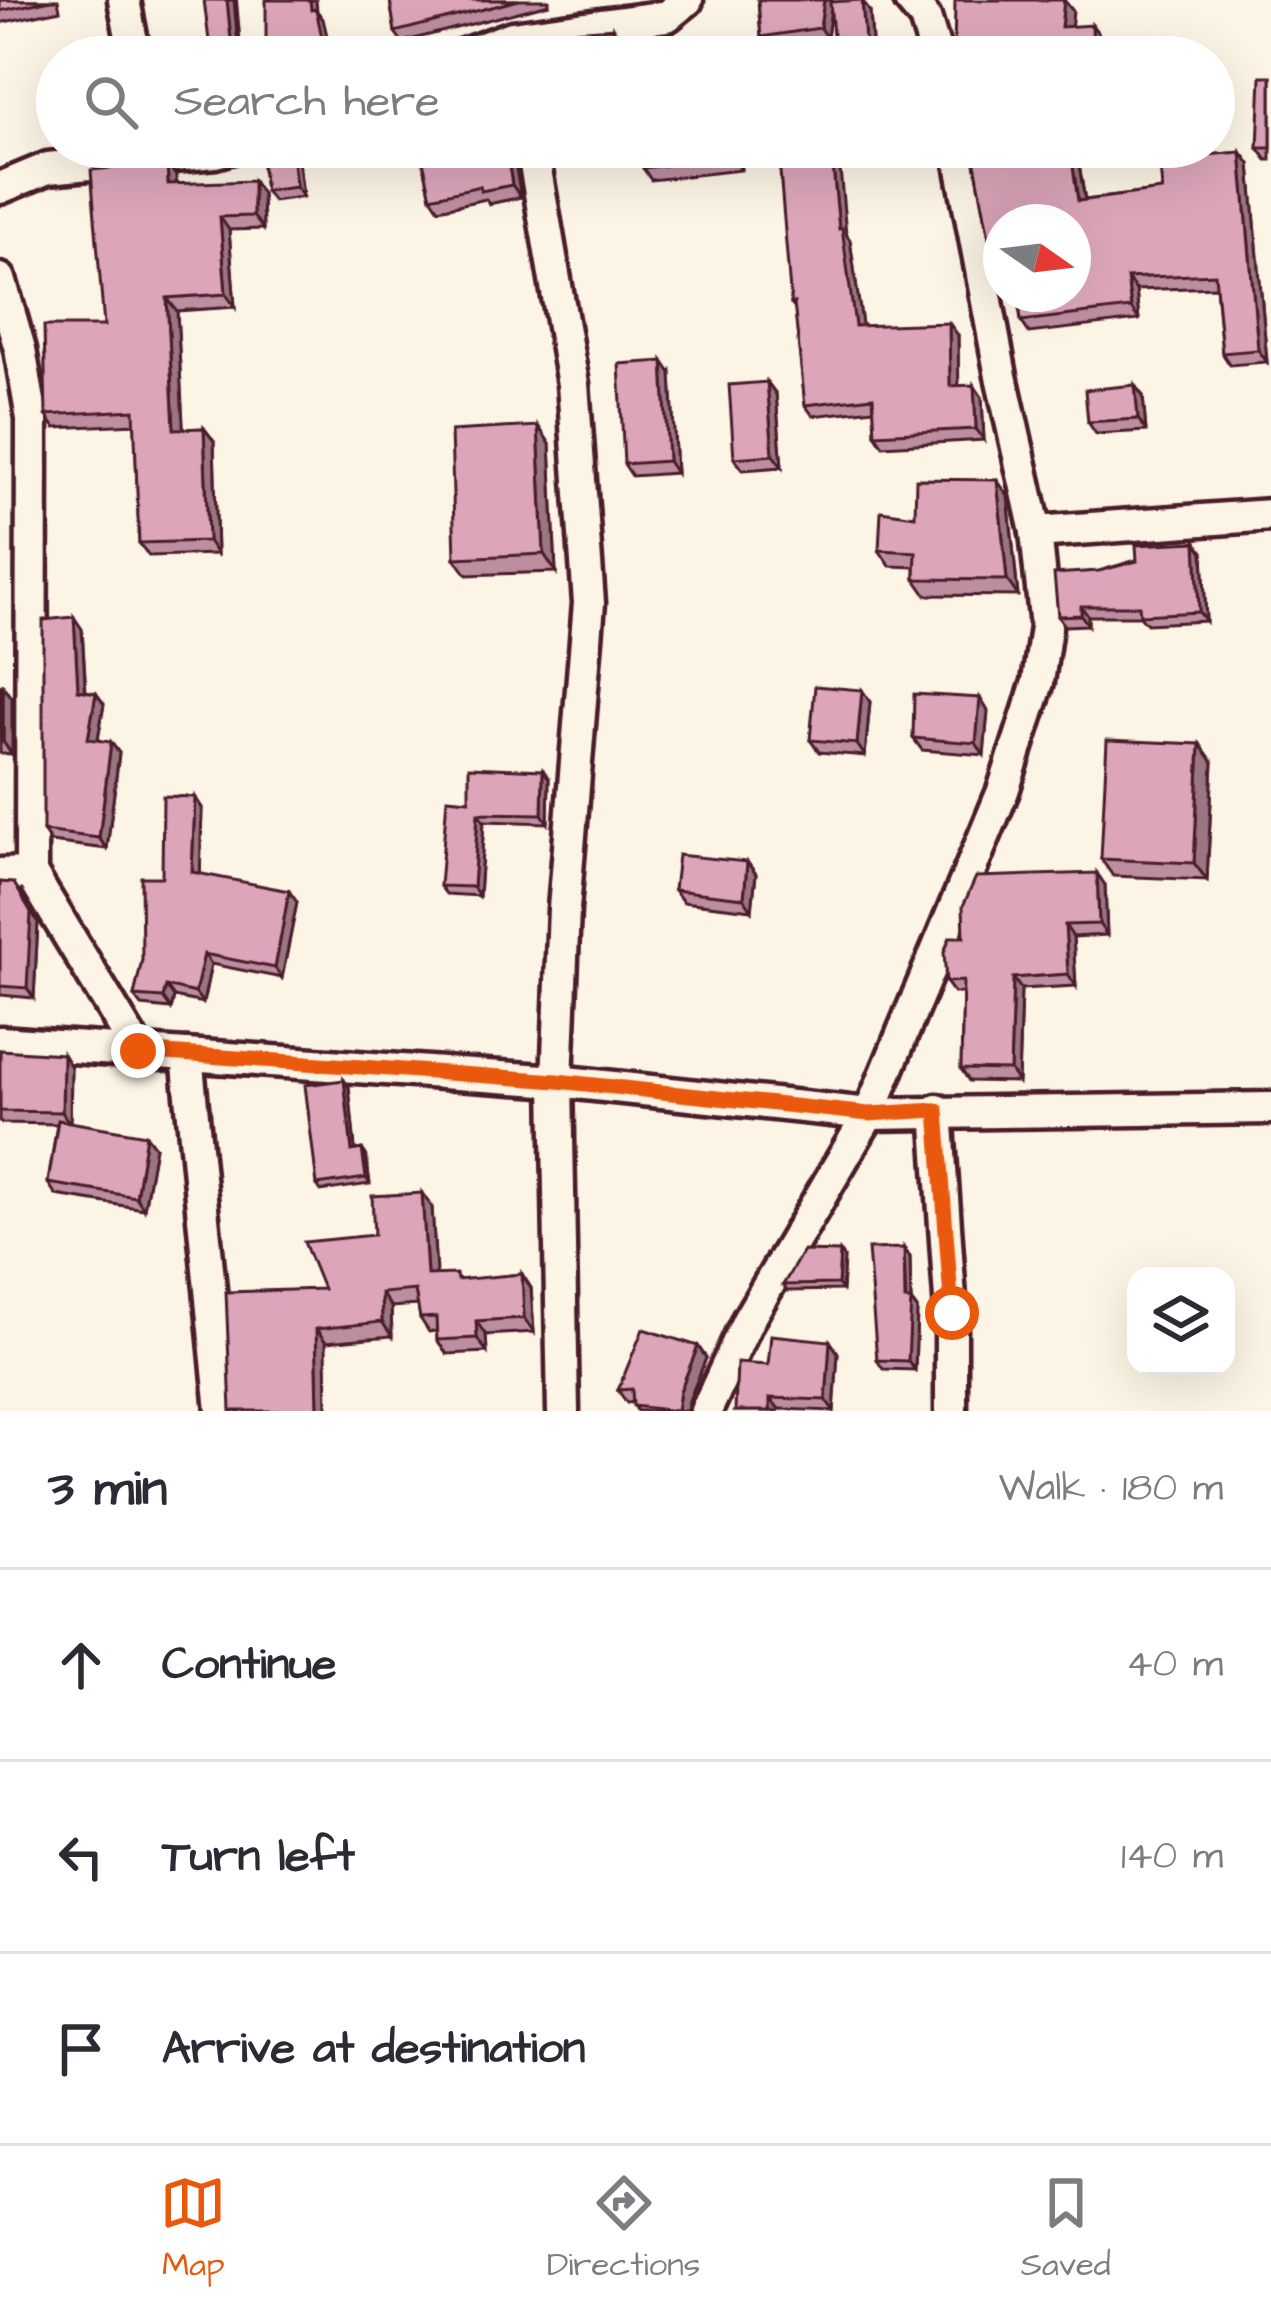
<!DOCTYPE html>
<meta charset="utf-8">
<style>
:root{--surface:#fff;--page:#f7f7f7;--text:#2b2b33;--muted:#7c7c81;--line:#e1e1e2;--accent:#ea580c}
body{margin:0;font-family:"Architects Daughter",sans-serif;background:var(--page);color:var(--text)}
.controls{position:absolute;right:36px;bottom:36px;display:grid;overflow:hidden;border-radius:24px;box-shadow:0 12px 48px #0002}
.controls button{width:108px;height:108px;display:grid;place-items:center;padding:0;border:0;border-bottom:3px solid var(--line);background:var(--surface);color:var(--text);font:60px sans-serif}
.compass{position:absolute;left:983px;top:204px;width:108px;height:108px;border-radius:50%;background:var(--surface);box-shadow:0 12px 48px #0002;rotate:104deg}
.stop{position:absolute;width:36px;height:36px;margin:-27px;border:9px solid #ea580c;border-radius:50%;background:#fff}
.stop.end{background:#ea580c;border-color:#fff;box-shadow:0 3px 12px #0008}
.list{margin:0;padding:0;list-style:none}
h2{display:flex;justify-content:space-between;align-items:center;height:156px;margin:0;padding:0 48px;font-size:51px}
h2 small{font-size:39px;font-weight:400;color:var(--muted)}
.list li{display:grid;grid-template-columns:78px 1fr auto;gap:36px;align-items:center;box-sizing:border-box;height:192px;padding:0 48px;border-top:3px solid var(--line)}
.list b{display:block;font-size:45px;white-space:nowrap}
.list em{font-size:39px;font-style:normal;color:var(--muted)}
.icon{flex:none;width:66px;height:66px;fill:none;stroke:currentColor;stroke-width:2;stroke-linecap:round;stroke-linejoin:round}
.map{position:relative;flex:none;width:1271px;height:1411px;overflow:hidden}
.search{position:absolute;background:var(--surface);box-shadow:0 12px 48px #0002;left:36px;right:36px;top:36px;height:132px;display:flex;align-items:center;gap:30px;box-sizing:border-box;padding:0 42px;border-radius:66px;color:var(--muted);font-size:45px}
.sheet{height:732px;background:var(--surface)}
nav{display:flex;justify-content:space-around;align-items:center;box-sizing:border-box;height:168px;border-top:3px solid var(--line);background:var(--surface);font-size:33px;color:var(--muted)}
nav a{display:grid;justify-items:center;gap:6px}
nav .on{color:var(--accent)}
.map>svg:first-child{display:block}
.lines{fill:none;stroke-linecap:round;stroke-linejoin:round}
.minor-casing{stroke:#4a1f2b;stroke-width:39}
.minor{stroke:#fcf5e5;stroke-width:30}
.wall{fill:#bd8ea0;stroke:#4a1f2b;stroke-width:3}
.shaded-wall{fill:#9a7482;stroke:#4a1f2b;stroke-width:3}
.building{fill:#dca5ba;stroke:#4a1f2b;stroke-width:3}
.route{stroke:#ea580c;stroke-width:15}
</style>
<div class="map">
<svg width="1271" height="1411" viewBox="0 0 1271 1411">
<rect width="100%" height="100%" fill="#fcf5e5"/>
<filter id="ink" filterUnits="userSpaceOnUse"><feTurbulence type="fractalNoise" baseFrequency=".00833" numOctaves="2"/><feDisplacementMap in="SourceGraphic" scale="24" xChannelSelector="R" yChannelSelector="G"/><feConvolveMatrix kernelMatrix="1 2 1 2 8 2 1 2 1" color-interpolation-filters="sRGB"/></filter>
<g filter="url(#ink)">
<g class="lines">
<defs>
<g id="minor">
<path d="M 124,0 L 135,57"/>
<path d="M 253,0 L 258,57"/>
<path d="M 910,0 L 925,18 L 937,57"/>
<path d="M 458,57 L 512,37 L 667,16 L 687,0"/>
<path d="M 532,147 L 573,384 L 589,603 L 564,909 L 557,1081 L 563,1411"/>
<path d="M 0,188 L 48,168 L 215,152 L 233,147"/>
<path d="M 0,279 L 20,349 L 32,419 L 31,873 L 138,1051"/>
<path d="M 1036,532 L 1271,515"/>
<path d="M 0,874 L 31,873"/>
<path d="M 0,1042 L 557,1081 L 869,1114 L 1271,1108"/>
<path d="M 187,1055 L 222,1411"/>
<path d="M 937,1110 L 951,1313 L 951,1411"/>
<path d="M 706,1411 L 748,1320 L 869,1114 L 1003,791 L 1038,682 L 1046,627 L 1036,532 L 1001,376 L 958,147"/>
</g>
</defs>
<use href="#minor" class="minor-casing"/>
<use href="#minor" class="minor"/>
</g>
<g class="wall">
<path d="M 0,0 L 58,0 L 60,10 L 0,23 Z"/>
<path d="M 390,0 L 549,0 L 549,4 L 402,42 L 395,32 Z"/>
<path d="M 758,0 L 832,0 L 832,2 L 870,12 L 873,57 L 835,57 L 831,8 L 827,38 L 768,46 L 761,37 Z"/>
<path d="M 1271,76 L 1271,160 L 1267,160 L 1258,148 Z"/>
<path d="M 260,147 L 297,147 L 303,197 L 273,201 L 265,191 Z"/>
<path d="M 420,147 L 512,147 L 521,197 L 489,204 L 486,199 L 439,209 L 431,197 Z"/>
<path d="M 640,147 L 739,147 L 741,170 L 651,180 L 643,168 Z"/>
<path d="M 972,147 L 1076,147 L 1085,200 L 1162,190 L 1160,159 L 1241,152 L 1250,164 L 1267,362 L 1230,365 L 1222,353 L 1216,287 L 1136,290 L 1139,320 L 1029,333 L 1021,321 L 1018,294 L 1073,294 L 1073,222 L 1001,222 L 1001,255 L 998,255 L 990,243 Z"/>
<path d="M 176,176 L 176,183 L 262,194 L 263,229 L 229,230 L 235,307 L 177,311 L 183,429 L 204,428 L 214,441 L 217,554 L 149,556 L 139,543 L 135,424 L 55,428 L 46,415 L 104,326 Z"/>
<path d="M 846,234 L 850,240 L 862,326 L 958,335 L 958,386 L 982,397 L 984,440 L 883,446 L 875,434 L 874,409 L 813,416 L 805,405 L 795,309 L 791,304 Z"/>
<path d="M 671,373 L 676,473 L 632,476 L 624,464 Z"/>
<path d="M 767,382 L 776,394 L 782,467 L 743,470 L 734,458 Z"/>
<path d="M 1143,396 L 1146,431 L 1096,434 L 1088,422 Z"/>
<path d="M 538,426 L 550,444 L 556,572 L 467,575 L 455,558 Z"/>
<path d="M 997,480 L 1008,496 L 1018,596 L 926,595 L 915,579 L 915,567 L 890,566 L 879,550 L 915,516 Z"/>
<path d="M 1196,542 L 1203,552 L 1206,621 L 1147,624 L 1140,616 L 1088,616 L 1088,625 L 1065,626 L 1058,616 L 1099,571 Z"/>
<path d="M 82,629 L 86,691 L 96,693 L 104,704 L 98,740 L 119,753 L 107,849 L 51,842 L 43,831 Z"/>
<path d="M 0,686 L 12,698 L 12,754 L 0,753 Z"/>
<path d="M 862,690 L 870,702 L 865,756 L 819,752 L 810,740 Z"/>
<path d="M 980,698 L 988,711 L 984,755 L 922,750 L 913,738 Z"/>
<path d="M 1213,762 L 1207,880 L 1113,876 L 1101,859 Z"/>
<path d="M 549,778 L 548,823 L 484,821 L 479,896 L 446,894 L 440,886 L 469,800 Z"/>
<path d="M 195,797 L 202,808 L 200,874 L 297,902 L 282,978 L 211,964 L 203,1003 L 174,997 L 171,1009 L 142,1006 L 134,996 L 162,877 Z"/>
<path d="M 747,862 L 756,874 L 752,910 L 683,902 L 674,890 Z"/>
<path d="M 0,882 L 20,893 L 38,922 L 34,998 L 0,995 Z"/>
<path d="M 1105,885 L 1107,935 L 1073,937 L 1076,986 L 1021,989 L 1018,1082 L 969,1081 L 961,1069 L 963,993 L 954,993 L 946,982 L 964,937 Z"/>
<path d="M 0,1050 L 71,1067 L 70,1122 L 155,1147 L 144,1209 L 56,1195 L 48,1183 L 57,1124 L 2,1123 L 0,1121 Z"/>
<path d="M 344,1080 L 349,1087 L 355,1150 L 362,1149 L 366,1155 L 370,1184 L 321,1191 L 317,1185 Z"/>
<path d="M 432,1207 L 436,1274 L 461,1280 L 522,1274 L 531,1288 L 534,1332 L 486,1335 L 487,1352 L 447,1354 L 437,1340 L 437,1331 L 429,1332 L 420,1318 L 418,1305 L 391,1307 L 392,1336 L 326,1342 L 231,1411 L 323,1289 L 374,1235 Z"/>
<path d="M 904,1248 L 910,1257 L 911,1301 L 917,1309 L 915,1370 L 883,1369 L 877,1360 Z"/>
<path d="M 844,1258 L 842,1290 L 787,1291 L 783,1285 Z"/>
<path d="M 830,1341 L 838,1353 L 834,1411 L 779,1409 L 778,1411 L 735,1411 L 768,1365 Z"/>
<path d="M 698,1346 L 706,1358 L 688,1403 L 687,1411 L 637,1411 L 633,1402 L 627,1403 L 618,1390 Z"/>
</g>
<g class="shaded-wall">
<path d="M 227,0 L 234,0 L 239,57 L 232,50 Z"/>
<path d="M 310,0 L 316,0 L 317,11 L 323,19 L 332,57 L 329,57 L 325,52 L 311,10 Z"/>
<path d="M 824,0 L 832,0 L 827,38 L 820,28 Z"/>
<path d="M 862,0 L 870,12 L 873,57 L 866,57 Z"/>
<path d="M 1064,0 L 1073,11 L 1070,39 L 1061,27 Z"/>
<path d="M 1092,25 L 1101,37 L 1101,57 L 1093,55 Z"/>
<path d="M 613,28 L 626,46 L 626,57 L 615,57 Z"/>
<path d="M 291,147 L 297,147 L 303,197 L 296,187 Z"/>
<path d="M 506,147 L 512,147 L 521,197 L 512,185 Z"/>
<path d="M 731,147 L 739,147 L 741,170 L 733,157 Z"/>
<path d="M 831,147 L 838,147 L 846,234 L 850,240 L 864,338 L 855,326 L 839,229 Z"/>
<path d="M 1070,147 L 1076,147 L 1087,213 L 1078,201 Z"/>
<path d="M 1241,152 L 1250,164 L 1267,362 L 1258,350 Z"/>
<path d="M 167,163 L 176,176 L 177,197 L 168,184 Z"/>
<path d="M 253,181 L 262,194 L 263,229 L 253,216 Z"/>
<path d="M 220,217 L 229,230 L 235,307 L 226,294 Z"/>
<path d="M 1127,278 L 1136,290 L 1139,320 L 1131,308 Z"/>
<path d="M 167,298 L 177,311 L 184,442 L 174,429 Z"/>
<path d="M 949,323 L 958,335 L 959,398 L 950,386 Z"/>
<path d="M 663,361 L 671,373 L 676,473 L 668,461 Z"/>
<path d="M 767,382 L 776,394 L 782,467 L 773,455 Z"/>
<path d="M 974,385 L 982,397 L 984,440 L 976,429 Z"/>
<path d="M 1135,385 L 1143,396 L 1146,431 L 1138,419 Z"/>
<path d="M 538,426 L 550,444 L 556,572 L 544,554 Z"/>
<path d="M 204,428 L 214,441 L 217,554 L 208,541 Z"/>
<path d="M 997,480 L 1008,496 L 1018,596 L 1007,580 Z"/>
<path d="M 1196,542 L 1203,552 L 1206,621 L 1199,612 Z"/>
<path d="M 1081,606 L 1088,616 L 1088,625 L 1081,615 Z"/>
<path d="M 74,617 L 82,629 L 86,702 L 78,690 Z"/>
<path d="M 3,686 L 12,698 L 12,754 L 3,742 Z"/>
<path d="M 862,690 L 870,702 L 865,756 L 857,744 Z"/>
<path d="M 96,693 L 104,704 L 96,750 L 88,739 Z"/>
<path d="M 980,698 L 988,711 L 984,755 L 976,743 Z"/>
<path d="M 111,742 L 119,753 L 107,849 L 99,838 Z"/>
<path d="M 1200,744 L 1213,762 L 1207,880 L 1194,863 Z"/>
<path d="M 543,770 L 549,778 L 548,823 L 542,814 Z"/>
<path d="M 195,797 L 202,808 L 200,883 L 192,872 Z"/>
<path d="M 478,813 L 484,821 L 479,896 L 473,887 Z"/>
<path d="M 747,862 L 756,874 L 752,910 L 744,898 Z"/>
<path d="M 1097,873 L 1105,885 L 1107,935 L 1099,924 Z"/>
<path d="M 289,891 L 297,902 L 282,978 L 275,968 Z"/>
<path d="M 20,893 L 38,922 L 34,998 L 27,988 Z"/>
<path d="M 1065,925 L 1073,937 L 1076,986 L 1068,974 Z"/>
<path d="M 204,954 L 211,964 L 203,1003 L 195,993 Z"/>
<path d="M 1013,978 L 1021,989 L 1018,1082 L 1010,1070 Z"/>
<path d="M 166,986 L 174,997 L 171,1009 L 163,998 Z"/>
<path d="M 63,1054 L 71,1067 L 70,1124 L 62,1112 Z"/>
<path d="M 344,1080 L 349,1087 L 356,1157 L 352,1151 Z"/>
<path d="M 146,1135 L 155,1147 L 144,1209 L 136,1197 Z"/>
<path d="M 362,1149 L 366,1155 L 370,1184 L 366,1178 Z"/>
<path d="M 422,1193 L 432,1207 L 437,1289 L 427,1275 Z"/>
<path d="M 904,1248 L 910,1257 L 911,1301 L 917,1309 L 915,1370 L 908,1361 Z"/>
<path d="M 840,1252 L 844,1258 L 842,1290 L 838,1284 Z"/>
<path d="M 522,1274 L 531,1288 L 534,1332 L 524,1318 Z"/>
<path d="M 381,1293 L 391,1307 L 392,1336 L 382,1322 Z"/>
<path d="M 476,1321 L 486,1335 L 487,1352 L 477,1338 Z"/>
<path d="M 316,1329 L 326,1342 L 327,1411 L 318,1411 Z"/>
<path d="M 830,1341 L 838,1353 L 834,1411 L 826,1400 Z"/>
<path d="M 698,1346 L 706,1358 L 688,1403 L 687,1411 L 677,1411 L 680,1391 Z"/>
<path d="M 770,1398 L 779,1409 L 778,1411 L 770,1411 Z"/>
</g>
<g class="building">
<path d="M 0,0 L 51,0 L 0,11 Z"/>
<path d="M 204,0 L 227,0 L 232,50 L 238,57 L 211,57 Z"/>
<path d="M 266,0 L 310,0 L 311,10 L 316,9 L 325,52 L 317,53 L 318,57 L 266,57 Z"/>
<path d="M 390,0 L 519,0 L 395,32 Z"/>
<path d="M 758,0 L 824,0 L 820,28 L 761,37 Z"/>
<path d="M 862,0 L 866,57 L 835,57 L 830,2 Z"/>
<path d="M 955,0 L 1064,0 L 1061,27 L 1092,25 L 1093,55 L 954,57 Z"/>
<path d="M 613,28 L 615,57 L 543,57 L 542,33 Z"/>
<path d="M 1261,76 L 1271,76 L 1271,148 L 1258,148 Z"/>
<path d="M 260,147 L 291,147 L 296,187 L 265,191 Z"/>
<path d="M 420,147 L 506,147 L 512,185 L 481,191 L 480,186 L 431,197 Z"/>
<path d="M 640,147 L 731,147 L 733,157 L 643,168 Z"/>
<path d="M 778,147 L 831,147 L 839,229 L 842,228 L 855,326 L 949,323 L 950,386 L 974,385 L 976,429 L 875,434 L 873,397 L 805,405 L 794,303 L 791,304 Z"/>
<path d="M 972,147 L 1070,147 L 1078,201 L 1162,190 L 1160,159 L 1241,152 L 1258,350 L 1222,353 L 1215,274 L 1127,278 L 1131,308 L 1021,321 L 1018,294 L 1073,294 L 1073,222 L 1001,222 L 1001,241 L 990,243 Z"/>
<path d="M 167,163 L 168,184 L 253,181 L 253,216 L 220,217 L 226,294 L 167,298 L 174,429 L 204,428 L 208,541 L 139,543 L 134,410 L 46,415 L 44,326 L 104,326 L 91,170 Z"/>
<path d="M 663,361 L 668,461 L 624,464 L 619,364 Z"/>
<path d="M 767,382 L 773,455 L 734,458 L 729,385 Z"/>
<path d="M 1135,385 L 1138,419 L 1088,422 L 1085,390 Z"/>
<path d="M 538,426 L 544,554 L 455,558 L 451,431 Z"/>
<path d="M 916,479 L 997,480 L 1007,580 L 915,579 L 916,552 L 879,550 L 881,511 L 915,516 Z"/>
<path d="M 1196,542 L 1199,612 L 1140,615 L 1139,606 L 1081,606 L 1081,615 L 1058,616 L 1054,574 L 1099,571 L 1137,561 L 1136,545 Z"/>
<path d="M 74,617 L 78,690 L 96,693 L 88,739 L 111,742 L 99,838 L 43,831 L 43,620 Z"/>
<rect x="0" y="686" width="3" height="56"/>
<path d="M 815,686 L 862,690 L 857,744 L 810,740 Z"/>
<path d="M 914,694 L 980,698 L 976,743 L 913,738 Z"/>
<path d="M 1107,740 L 1200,744 L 1194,863 L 1101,859 Z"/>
<path d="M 469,767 L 543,770 L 542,814 L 478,813 L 473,887 L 440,886 L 447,798 L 469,800 Z"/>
<path d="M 163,796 L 195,797 L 192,872 L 289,891 L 275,968 L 204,954 L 195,993 L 166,986 L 163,998 L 134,996 L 142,960 L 141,877 L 162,877 Z"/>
<path d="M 678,855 L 747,862 L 744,898 L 674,890 Z"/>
<path d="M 1097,873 L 1099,924 L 1065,925 L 1068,974 L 1013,978 L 1010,1070 L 961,1069 L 963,981 L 946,982 L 944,952 L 950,937 L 964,937 L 963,906 L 976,877 Z"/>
<path d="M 0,882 L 14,883 L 31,912 L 27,988 L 0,986 Z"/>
<path d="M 0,1050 L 63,1054 L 62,1112 L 0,1111 Z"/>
<path d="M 344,1080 L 352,1151 L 362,1149 L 366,1178 L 317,1185 L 305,1085 Z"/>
<path d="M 58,1120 L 146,1135 L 136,1197 L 48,1183 Z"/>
<path d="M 422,1193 L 427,1275 L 456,1274 L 457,1280 L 522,1274 L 524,1318 L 476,1321 L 477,1338 L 437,1340 L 436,1317 L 420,1318 L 415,1290 L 381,1293 L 382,1322 L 316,1329 L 318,1411 L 231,1411 L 226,1292 L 323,1289 L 304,1242 L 374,1235 L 372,1196 Z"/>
<path d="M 904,1248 L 905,1300 L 911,1300 L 908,1361 L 877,1360 L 868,1249 Z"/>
<path d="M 803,1251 L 840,1252 L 838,1284 L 783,1285 Z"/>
<path d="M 643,1329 L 698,1346 L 680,1391 L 677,1411 L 633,1406 L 632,1389 L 618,1390 Z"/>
<path d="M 771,1335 L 830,1341 L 826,1400 L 770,1398 L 770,1411 L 735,1411 L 737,1363 L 768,1365 Z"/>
</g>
</g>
<g class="lines" filter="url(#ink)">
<path class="route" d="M 138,1051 L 557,1081 L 869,1114 L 937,1110 L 952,1313"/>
</g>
</svg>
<div class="controls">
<button><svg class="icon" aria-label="layers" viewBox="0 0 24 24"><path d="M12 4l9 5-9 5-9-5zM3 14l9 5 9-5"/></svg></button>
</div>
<svg class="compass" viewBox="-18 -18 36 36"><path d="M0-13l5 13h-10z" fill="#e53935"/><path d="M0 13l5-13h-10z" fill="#7c7c81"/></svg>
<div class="stop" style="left:952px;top:1313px"></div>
<div class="stop end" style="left:138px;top:1051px"></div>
<div class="search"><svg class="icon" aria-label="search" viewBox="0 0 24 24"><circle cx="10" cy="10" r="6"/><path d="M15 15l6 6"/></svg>Search here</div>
</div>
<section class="sheet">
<h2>3 min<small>Walk · 180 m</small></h2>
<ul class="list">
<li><svg class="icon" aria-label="ahead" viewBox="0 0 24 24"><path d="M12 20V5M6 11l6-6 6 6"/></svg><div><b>Continue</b></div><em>40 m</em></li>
<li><svg class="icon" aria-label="left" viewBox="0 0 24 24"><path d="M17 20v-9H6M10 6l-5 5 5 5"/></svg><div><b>Turn left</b></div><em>140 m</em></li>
<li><svg class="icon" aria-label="arrive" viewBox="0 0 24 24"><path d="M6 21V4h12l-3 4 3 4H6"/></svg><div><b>Arrive at destination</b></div></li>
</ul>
</section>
<nav>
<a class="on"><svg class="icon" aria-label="map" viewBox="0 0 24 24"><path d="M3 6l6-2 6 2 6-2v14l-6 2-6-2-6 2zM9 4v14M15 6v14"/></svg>Map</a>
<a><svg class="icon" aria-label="directions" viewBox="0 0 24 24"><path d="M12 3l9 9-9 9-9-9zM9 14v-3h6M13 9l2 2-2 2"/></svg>Directions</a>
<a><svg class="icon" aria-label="saved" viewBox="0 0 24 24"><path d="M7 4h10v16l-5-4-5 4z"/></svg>Saved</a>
</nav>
